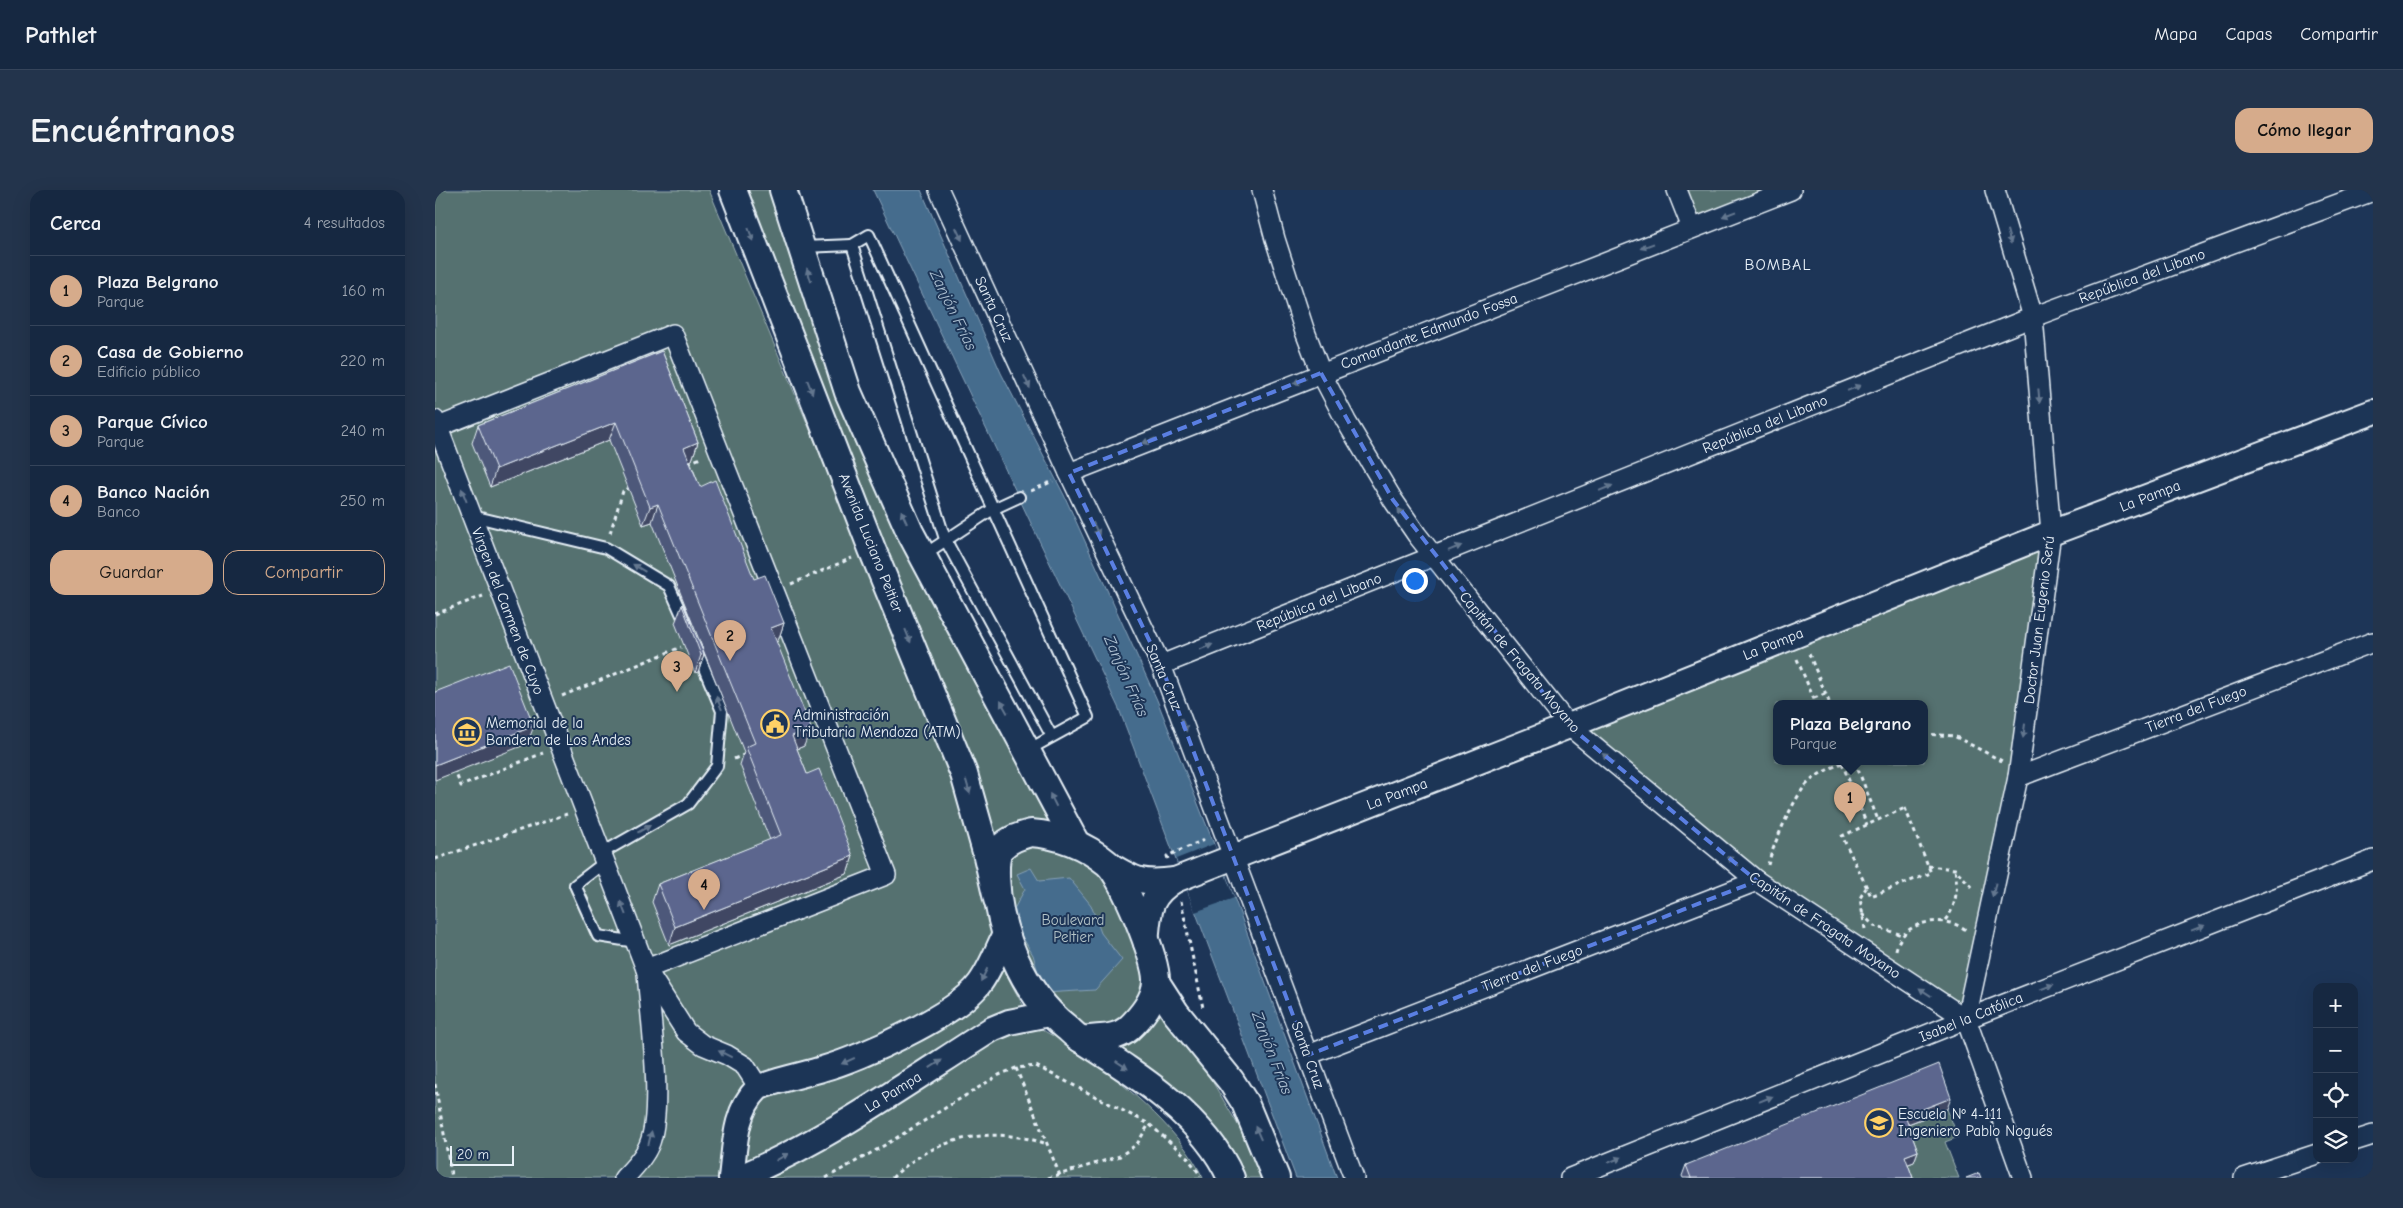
<!DOCTYPE html>
<html lang="es">
<meta charset="utf-8">
<style>
:root{--surface:#162841;--page:#23344c;--text:#f1f3f6;--muted:#9ea6b1;--line:#35445a;--accent:#d6ab8b}
body{margin:0;font-family:"Comic Neue",sans-serif;background:var(--page);color:var(--text)}
.controls{position:absolute;right:15px;bottom:15px;display:grid;overflow:hidden;border-radius:10px;box-shadow:0 5px 20px #0002}
.controls button{width:45px;height:45px;display:grid;place-items:center;padding:0;border:0;border-bottom:1px solid var(--line);background:var(--surface);color:var(--text);font:25px sans-serif}
.scale{position:absolute;left:15px;bottom:12px;width:64px;box-sizing:border-box;padding-left:5px;border:2px solid #e8f1f8;border-top:0;font-size:14px;line-height:18px;white-space:nowrap;color:#e8f1f8;-webkit-text-stroke:4px #1d3557;paint-order:stroke}
.you{position:absolute;left:979px;top:390px;width:18px;height:18px;margin:-12px;border:4px solid #fff;border-radius:50%;background:#1a73e8;box-shadow:0 0 0 8px #1a73e833}
.badge{display:grid;place-items:center;width:32px;height:32px;border-radius:50%;background:var(--accent);color:#111;font-size:16px;font-weight:700}
.pin{position:absolute;translate:-50% -41px;filter:drop-shadow(0 1px 2px #0008)}
.pin::after{content:'';position:absolute;top:26px;width:18px;height:15px;background:inherit;clip-path:polygon(0 0,100% 0,50% 100%)}
.popup{position:absolute;left:1338px;top:510px;width:155px;height:65px;box-sizing:border-box;display:grid;place-content:center;border-radius:10px;background:var(--surface);filter:drop-shadow(0 1px 4px #0005);font-size:16px;white-space:nowrap;color:var(--muted)}
.popup b{font-size:19px;color:var(--text)}
.popup::after{content:'';position:absolute;left:50%;top:100%;margin-left:-10px;border:10px solid transparent;border-top-color:var(--surface)}
.list{margin:0;padding:0;list-style:none}
h2{display:flex;justify-content:space-between;align-items:center;height:65px;margin:0;padding:0 20px;font-size:21px}
h2 small{font-size:16px;font-weight:400;color:var(--muted)}
.list li{display:grid;grid-template-columns:32px 1fr auto;gap:15px;align-items:center;box-sizing:border-box;height:70px;padding:0 20px;border-top:1px solid var(--line)}
.list b{display:block;font-size:19px;white-space:nowrap}
.list p{margin:0;font-size:16px;white-space:nowrap;color:var(--muted)}
.list em{font-size:16px;font-style:normal;color:var(--muted)}
.actions{display:flex;gap:10px;padding:15px 20px}
.actions a{flex:1;padding:11px 0;border:1px solid var(--accent);border-radius:15px;text-align:center;font-size:18px;color:var(--accent)}
.actions .main{background:var(--accent);color:#111}
.icon{flex:none;width:28px;height:28px;fill:none;stroke:currentColor;stroke-width:2;stroke-linecap:round;stroke-linejoin:round}
.map{position:relative;flex:none;width:1938px;height:988px;overflow:hidden;border-radius:15px}
header{display:flex;align-items:center;gap:30px;box-sizing:border-box;height:70px;padding:0 25px;background:var(--surface);border-bottom:1px solid var(--line)}
header strong{font-size:24px}
nav{display:flex;gap:28px;margin-inline-start:auto;font-size:18px}
.intro{display:flex;align-items:center;justify-content:space-between;box-sizing:border-box;height:120px;padding:0 30px}
h1{margin:0;font-size:35px}
.button{padding:12px 22px;border-radius:15px;background:var(--accent);color:#111;font-size:18px;font-weight:700}
main{display:flex;gap:30px;padding:0 30px}
aside{flex:1;background:var(--surface);border-radius:15px;box-shadow:0 5px 20px #0002}
.map>svg:first-child{display:block}
.green{fill:#54716f;stroke:#9eb1b4;fill-rule:evenodd}
.water{fill:#456c8d;stroke:#86a1b8}
.pier{fill:#1d3557}
.lines{fill:none;stroke-linecap:round;stroke-linejoin:round}
.service-casing{stroke:#e8f1f8;stroke-width:14}
.minor-casing{stroke:#e8f1f8;stroke-width:22}
.tertiary-casing{stroke:#e8f1f8;stroke-width:28}
.secondary-casing{stroke:#e8f1f8;stroke-width:30}
.path{stroke:#e8f1f8;stroke-width:3;stroke-dasharray:4 4;stroke-linecap:butt}
.service{stroke:#1d3557;stroke-width:10}
.minor{stroke:#1d3557;stroke-width:19}
.tertiary{stroke:#1d3557;stroke-width:24}
.secondary{stroke:#1d3557;stroke-width:26}
.wall{fill:#4e587a;stroke:#e8f1f8}
.shaded-wall{fill:#404763;stroke:#e8f1f8}
.building{fill:#5b668e;stroke:#e8f1f8}
.oneway{fill:#64778f}
.marked{fill:none;stroke:#5a7fe2;stroke-width:4;stroke-dasharray:10 6;stroke-linejoin:round}
.labels{text-anchor:middle;dominant-baseline:central;stroke-width:4;stroke-linejoin:round;paint-order:stroke}
.street-label{font-size:15px;fill:#e8f1f8;stroke:#1d3557}
.poi-label{font-size:15px;fill:#e8f1f8;stroke:#1d3557;text-anchor:start}
.park-label{font-size:15px;fill:#b4c4c8;stroke:#1d3557}
.neighbourhood-label{font-size:16px;letter-spacing:1px;fill:#e8f1f8;stroke:#1d3557}
.water-label{font-size:16px;font-style:italic;fill:#afc2d3;stroke:#1d3557}
</style>
<header>
<strong>Pathlet</strong>
<nav><a>Mapa</a><a>Capas</a><a>Compartir</a></nav>
</header>
<div class="intro"><h1>Encuéntranos</h1><a class="button">Cómo llegar</a></div>
<main>
<aside>
<h2>Cerca<small>4 resultados</small></h2>
<ul class="list">
<li><span class="badge">1</span><div><b>Plaza Belgrano</b><p>Parque</p></div><em>160 m</em></li>
<li><span class="badge">2</span><div><b>Casa de Gobierno</b><p>Edificio público</p></div><em>220 m</em></li>
<li><span class="badge">3</span><div><b>Parque Cívico</b><p>Parque</p></div><em>240 m</em></li>
<li><span class="badge">4</span><div><b>Banco Nación</b><p>Banco</p></div><em>250 m</em></li>
</ul>
<div class="actions"><a class="main">Guardar</a><a>Compartir</a></div>
</aside>
<div class="map">
<svg width="1938" height="988" viewBox="0 0 1938 988">
<rect width="100%" height="100%" fill="#1d3557"/>
<filter id="ink" filterUnits="userSpaceOnUse"><feTurbulence type="fractalNoise" baseFrequency=".02" numOctaves="2"/><feDisplacementMap in="SourceGraphic" scale="10" xChannelSelector="R" yChannelSelector="G"/><feConvolveMatrix kernelMatrix="1 2 1 2 8 2 1 2 1" color-interpolation-filters="sRGB"/></filter>
<g filter="url(#ink)">
<g class="green">
<path d="M 0,0 L 274,0 L 519,582 L 570,781 C 580,801 590,823 607,839 C 615,846 628,849 637,855 C 682,889 744,936 768,988 L 0,988 Z"/>
<path d="M 305,0 L 345,0 L 463,340 L 671,676 L 718,791 L 806,940 L 828,988 L 802,988 L 641,838 L 590,779 Z"/>
<path d="M 1242,0 L 1356,0 L 1257,38 Z"/>
<path d="M 1610,350 L 1580,580 L 1527,820 L 1326,686 L 1144,537 ZM 1341,514 L 1489,514 L 1489,572 L 1341,572 Z"/>
<path d="M 1512,919 L 1523,947 L 1510,952 L 1524,988 L 1474,988 L 1470,976 L 1478,972 L 1465,937 Z"/>
</g>
<g class="water">
<path d="M 438,0 L 486,0 L 566,183 L 629,305 L 722,510 L 786,672 L 902,988 L 861,988 L 684,519 Z"/>
<path d="M 596,678 L 604,691 L 634,688 L 656,715 L 666,743 L 687,770 L 660,800 L 609,803 L 598,765 L 575,726 L 590,699 L 582,684 Z"/>
</g>
<path class="pier" d="M 779,654 L 799,708 L 760,722 L 741,669 Z"/>
<g class="lines">
<defs>
<g id="service">
<path d="M 368,57 L 417,55"/>
<path d="M 37,326 L 171,358 L 234,396 L 250,432"/>
<path d="M 487,366 L 558,319 L 584,307"/>
<path d="M 593,560 L 653,527 L 434,45 L 417,55 L 510,349 L 616,545"/>
<path d="M 167,663 L 253,614 L 282,576 L 287,521 L 261,459"/>
<path d="M 170,672 L 140,695 L 163,746 L 201,752"/>
</g>
<g id="minor">
<path d="M 504,0 L 634,283 L 726,475 L 919,988"/>
<path d="M 827,0 L 840,49 L 869,139 L 886,183 L 911,231 L 958,310 L 982,345 L 1134,536 L 1322,691 L 1531,829"/>
<path d="M 1242,0 L 1257,38"/>
<path d="M 0,230 L 211,779 L 251,842 L 268,855 L 292,865 L 310,876 L 324,898"/>
<path d="M 3,237 L 238,144 L 451,685 L 211,779"/>
<path d="M 634,283 L 1356,0"/>
<path d="M 726,475 L 1598,127 L 1938,1"/>
<path d="M 1583,587 L 1938,452"/>
<path d="M 1531,829 L 1583,587 L 1616,343 L 1598,127 L 1560,0"/>
<path d="M 1531,829 L 1588,988"/>
<path d="M 873,865 L 1322,691"/>
<path d="M 1919,951 L 1938,945"/>
<path d="M 189,988 C 198,979 209,967 214,955 C 229,919 215,825 212,783"/>
<path d="M 1135,988 L 1531,829 L 1938,670"/>
<path d="M 1809,988 L 1882,964"/>
</g>
<g id="tertiary">
<path d="M 673,674 C 701,691 707,694 740,690"/>
<path d="M 711,753 C 714,723 712,707 740,690 L 1134,536 L 1616,343 L 1938,222"/>
<path d="M 296,988 C 300,958 299,922 322,899 C 329,893 376,883 387,879 C 425,869 523,824 545,793 C 556,778 563,758 571,742"/>
<path d="M 303,988 C 393,950 475,891 557,839 L 574,832 L 614,824"/>
</g>
<g id="secondary">
<path d="M 298,0 L 437,359 L 529,584 L 551,662 L 562,709"/>
<path d="M 348,0 L 413,202 L 475,342 L 641,653"/>
<path d="M 596,643 C 624,645 650,655 672,673 C 688,686 722,770 721,791 C 721,809 705,828 693,839 C 686,845 674,848 665,848 C 660,848 651,850 646,849 C 641,847 635,840 631,837 C 588,803 563,741 561,687 C 561,678 560,665 566,658 C 574,649 585,646 596,643 Z"/>
<path d="M 721,792 L 741,823 L 796,891 L 810,913 L 841,988"/>
<path d="M 646,849 C 701,884 769,926 796,988"/>
</g>
</defs>
<use href="#service" class="service-casing"/>
<use href="#minor" class="minor-casing"/>
<use href="#tertiary" class="tertiary-casing"/>
<use href="#secondary" class="secondary-casing"/>
<g class="path">
<path d="M 253,273 L 266,268"/>
<path d="M 596,301 L 618,291"/>
<path d="M 175,343 L 188,301 L 197,297"/>
<path d="M 356,394 L 417,368"/>
<path d="M 0,424 L 48,406"/>
<path d="M 1374,464 L 1395,514"/>
<path d="M 1362,469 L 1381,514"/>
<path d="M 127,506 L 246,457"/>
<path d="M 1379,508 L 1390,504"/>
<path d="M 1489,544 L 1519,546 L 1567,571"/>
<path d="M 299,569 L 311,564"/>
<path d="M 1420,572 L 1443,630"/>
<path d="M 1407,573 L 1432,635"/>
<path d="M 19,579 L 26,596 L 108,563"/>
<path d="M 1470,618 L 1496,683 L 1436,706 L 1407,646 Z"/>
<path d="M 0,669 L 132,624"/>
<path d="M 733,669 L 732,666 L 771,649"/>
<path d="M 1333,675 C 1337,657 1359,607 1372,594 C 1383,583 1396,578 1409,572"/>
<path d="M 1493,676 L 1520,679 L 1539,699"/>
<path d="M 746,711 L 768,818"/>
<path d="M 1427,724 L 1439,736 L 1467,745"/>
<path d="M 1510,730 C 1522,717 1523,697 1520,679"/>
<path d="M 1430,739 L 1425,708 L 1431,698"/>
<path d="M 1461,760 C 1467,730 1509,724 1531,740"/>
<path d="M 581,878 L 626,988"/>
<path d="M 0,894 L 17,988"/>
<path d="M 391,988 L 445,958 L 564,885 L 581,878 L 601,876 L 714,934 L 752,967 L 766,986"/>
<path d="M 457,988 C 499,947 556,935 612,954"/>
<path d="M 613,988 L 685,966 L 702,954 L 714,934"/>
</g>
<use href="#service" class="service"/>
<use href="#minor" class="minor"/>
<use href="#tertiary" class="tertiary"/>
<use href="#secondary" class="secondary"/>
</g>
<g class="wall">
<path d="M 227,161 L 263,252 L 257,270 L 255,271 L 265,297 L 319,389 L 349,433 L 343,451 L 341,452 L 369,556 L 362,559 L 372,584 L 418,666 L 412,684 L 234,755 L 217,712 L 223,694 L 335,650 L 305,575 L 309,562 L 217,332 L 208,335 L 174,250 L 55,297 L 37,253 L 43,235 Z"/>
<path d="M 247,415 L 269,464 L 263,482 L 260,483 L 240,433 Z"/>
<path d="M 1512,919 L 1473,934 L 1483,961 L 1479,972 L 1473,974 L 1478,988 L 1248,988 L 1247,986 L 1251,975 Z"/>
</g>
<g class="shaded-wall">
<path d="M 181,232 L 174,250 L 55,297 L 61,279 Z"/>
<path d="M 263,252 L 257,270 L 243,276 L 249,258 Z"/>
<path d="M 223,314 L 217,332 L 208,335 L 215,317 Z"/>
<path d="M 349,433 L 343,451 L 330,456 L 336,438 Z"/>
<path d="M 269,464 L 263,482 L 260,483 L 266,465 Z"/>
<path d="M 99,536 L 92,554 L 0,590 L 0,575 Z"/>
<path d="M 376,538 L 369,556 L 350,564 L 357,546 Z"/>
<path d="M 418,666 L 412,684 L 234,755 L 240,737 Z"/>
<path d="M 1516,908 L 1512,919 L 1465,937 L 1470,926 Z"/>
<path d="M 1483,961 L 1479,972 L 1465,977 L 1470,966 Z"/>
</g>
<g class="building">
<path d="M 227,161 L 263,252 L 249,258 L 265,297 L 280,290 L 319,389 L 330,385 L 349,433 L 336,438 L 376,538 L 357,546 L 372,584 L 384,579 L 418,666 L 240,737 L 223,694 L 346,645 L 311,557 L 320,553 L 223,314 L 215,317 L 181,232 L 61,279 L 43,235 Z"/>
<path d="M 248,414 L 269,464 L 266,465 L 247,415 Z"/>
<path d="M 74,473 L 99,536 L 0,575 L 0,502 Z"/>
<path d="M 1504,874 L 1516,908 L 1470,926 L 1483,961 L 1470,966 L 1478,988 L 1256,988 L 1251,975 Z"/>
<path d="M 1544,983 L 1546,988 L 1531,988 Z"/>
</g>
<defs><path id="oneway-solid" d="M-6-.8H1V-3.2L6.5 0L1 3.2V.8H-6Z" transform="scale(1.25)"/></defs>
<g class="oneway">
<use href="#oneway-solid" transform="translate(1294 24) rotate(159)"/>
<use href="#oneway-solid" transform="translate(524 44) rotate(65)"/>
<use href="#oneway-solid" transform="translate(316 45) rotate(69)"/>
<use href="#oneway-solid" transform="translate(1574 47) rotate(74)"/>
<use href="#oneway-solid" transform="translate(1212 56) rotate(159)"/>
<use href="#oneway-solid" transform="translate(374 85) rotate(-108)"/>
<use href="#oneway-solid" transform="translate(865 191) rotate(158)"/>
<use href="#oneway-solid" transform="translate(592 192) rotate(65)"/>
<use href="#oneway-solid" transform="translate(375 197) rotate(69)"/>
<use href="#oneway-solid" transform="translate(1419 198) rotate(-22)"/>
<use href="#oneway-solid" transform="translate(1604 206) rotate(85)"/>
<use href="#oneway-solid" transform="translate(714 251) rotate(158)"/>
<use href="#oneway-solid" transform="translate(1171 298) rotate(-22)"/>
<use href="#oneway-solid" transform="translate(29 305) rotate(-111)"/>
<use href="#oneway-solid" transform="translate(967 324) rotate(-125)"/>
<use href="#oneway-solid" transform="translate(469 327) rotate(-114)"/>
<use href="#oneway-solid" transform="translate(661 339) rotate(64)"/>
<use href="#oneway-solid" transform="translate(1020 358) rotate(-22)"/>
<use href="#oneway-solid" transform="translate(204 378) rotate(-149)"/>
<use href="#oneway-solid" transform="translate(473 446) rotate(68)"/>
<use href="#oneway-solid" transform="translate(771 457) rotate(-22)"/>
<use href="#oneway-solid" transform="translate(284 513) rotate(-113)"/>
<use href="#oneway-solid" transform="translate(569 517) rotate(-119)"/>
<use href="#oneway-solid" transform="translate(749 535) rotate(69)"/>
<use href="#oneway-solid" transform="translate(1589 541) rotate(98)"/>
<use href="#oneway-solid" transform="translate(1173 568) rotate(-141)"/>
<use href="#oneway-solid" transform="translate(533 597) rotate(74)"/>
<use href="#oneway-solid" transform="translate(618 610) rotate(-117)"/>
<use href="#oneway-solid" transform="translate(209 639) rotate(-29)"/>
<use href="#oneway-solid" transform="translate(1298 671) rotate(-141)"/>
<use href="#oneway-solid" transform="translate(1559 700) rotate(102)"/>
<use href="#oneway-solid" transform="translate(188 718) rotate(-111)"/>
<use href="#oneway-solid" transform="translate(1763 738) rotate(-21)"/>
<use href="#oneway-solid" transform="translate(549 785) rotate(117)"/>
<use href="#oneway-solid" transform="translate(1612 797) rotate(-21)"/>
<use href="#oneway-solid" transform="translate(1490 802) rotate(-146)"/>
<use href="#oneway-solid" transform="translate(290 864) rotate(-154)"/>
<use href="#oneway-solid" transform="translate(413 871) rotate(156)"/>
<use href="#oneway-solid" transform="translate(501 874) rotate(-33)"/>
<use href="#oneway-solid" transform="translate(687 875) rotate(33)"/>
<use href="#oneway-solid" transform="translate(1331 909) rotate(-22)"/>
<use href="#oneway-solid" transform="translate(823 943) rotate(-114)"/>
<use href="#oneway-solid" transform="translate(215 948) rotate(-77)"/>
<use href="#oneway-solid" transform="translate(347 967) rotate(-30)"/>
<use href="#oneway-solid" transform="translate(1180 970) rotate(-22)"/>
</g>
</g>
<path class="marked" d="M 886,183 L 958,310 L 1134,536 L 1322,691 L 873,865 L 726,475 L 634,283 Z"/>
<defs>
<symbol id="civic-ring" viewBox="-11 -11 22 22"><circle r="9.5" fill="#1d3557" stroke="#ffd166" stroke-width="1.5"/><path d="M-.6-6.5H3V-4.5H.6V-3L4-1V1h2V6H-6V1h2V-1L-.6-3ZM-1.2 2.5V6h2.4V2.5Z" fill="#ffd166"/></symbol>
<symbol id="museum-ring" viewBox="-11 -11 22 22"><circle r="9.5" fill="#1d3557" stroke="#ffd166" stroke-width="1.5"/><path d="M0-6L6-3V-2H-6V-3ZM-5-1h2V3h-2ZM-1-1h2V3h-2ZM3-1h2V3H3ZM-6 4H6V6H-6Z" fill="#ffd166"/></symbol>
<symbol id="school-ring" viewBox="-11 -11 22 22"><circle r="9.5" fill="#1d3557" stroke="#ffd166" stroke-width="1.5"/><path d="M0-5L7-2L0 1L-7-2ZM-4 1L0 2.5L4 1V4Q0 6-4 4Z" fill="#ffd166"/></symbol>
</defs>
<g fill-rule="evenodd">
<use href="#civic-ring" x="324" y="518" width="32" height="32"/>
<use href="#museum-ring" x="16" y="526" width="32" height="32"/>
<use href="#school-ring" x="1428" y="917" width="32" height="32"/>
</g>
<g class="labels">
<g class="street-label">
<text transform="translate(1707 86) rotate(-20)">República del Libano</text>
<text transform="translate(559 119) rotate(65)">Santa Cruz</text>
<text transform="translate(994 141) rotate(-21)">Comandante Edmundo Fossa</text>
<text transform="translate(1330 234) rotate(-22)">República del Libano</text>
<text transform="translate(1715 306) rotate(-21)">La Pampa</text>
<text transform="translate(436 353) rotate(68)">Avenida Luciano Peltier</text>
<text transform="translate(884 412) rotate(-22)">República del Libano</text>
<text transform="translate(73 421) rotate(69)">Virgen del Carmen de Cuyo</text>
<text transform="translate(1604 430) rotate(-83)">Doctor Juan Eugenio Serú</text>
<text transform="translate(1338 454) rotate(-22)">La Pampa</text>
<text transform="translate(1085 472) rotate(50)">Capitán de Fragata Moyano</text>
<text transform="translate(729 487) rotate(67)">Santa Cruz</text>
<text transform="translate(1761 519) rotate(-21)">Tierra del Fuego</text>
<text transform="translate(962 604) rotate(-21)">La Pampa</text>
<text transform="translate(1390 735) rotate(34)">Capitán de Fragata Moyano</text>
<text transform="translate(1097 778) rotate(-21)">Tierra del Fuego</text>
<text transform="translate(1536 827) rotate(-22)">Isabel la Católica</text>
<text transform="translate(873 865) rotate(70)">Santa Cruz</text>
<text transform="translate(458 902) rotate(-32)">La Pampa</text>
</g>
<g class="poi-label">
<text x="359" y="525">Administración<tspan x="359" dy="17">Tributaria Mendoza (ATM)</tspan></text>
<text x="51" y="533">Memorial de la<tspan x="51" dy="17">Bandera de Los Andes</tspan></text>
<text x="1463" y="924">Escuela Nº 4-111<tspan x="1463" dy="17">Ingeniero Pablo Nogués</tspan></text>
</g>
<g class="park-label">
<text x="638" y="730">Boulevard<tspan x="638" dy="17">Peltier</tspan></text>
</g>
<g class="neighbourhood-label">
<text x="1343" y="75">BOMBAL</text>
</g>
<g class="water-label">
<text transform="translate(518 120) rotate(64)">Zanjón Frías</text>
<text transform="translate(691 486) rotate(66)">Zanjón Frías</text>
<text transform="translate(837 863) rotate(69)">Zanjón Frías</text>
</g>
</g>
</svg>
<div class="controls">
<button>+</button>
<button>−</button>
<button><svg class="icon" aria-label="locate" viewBox="0 0 24 24"><circle cx="12" cy="12" r="6"/><path d="M12 2v4M12 18v4M2 12h4M18 12h4"/></svg></button>
<button><svg class="icon" aria-label="layers" viewBox="0 0 24 24"><path d="M12 4l9 5-9 5-9-5zM3 14l9 5 9-5"/></svg></button>
</div>
<div class="scale">20 m</div>
<div class="you"></div>
<div class="pin badge" style="left:1415px;top:633px">1</div>
<div class="popup"><b>Plaza Belgrano</b>Parque</div>
<div class="pin badge" style="left:295px;top:471px">2</div>
<div class="pin badge" style="left:242px;top:502px">3</div>
<div class="pin badge" style="left:269px;top:720px">4</div>
</div>
</main>
